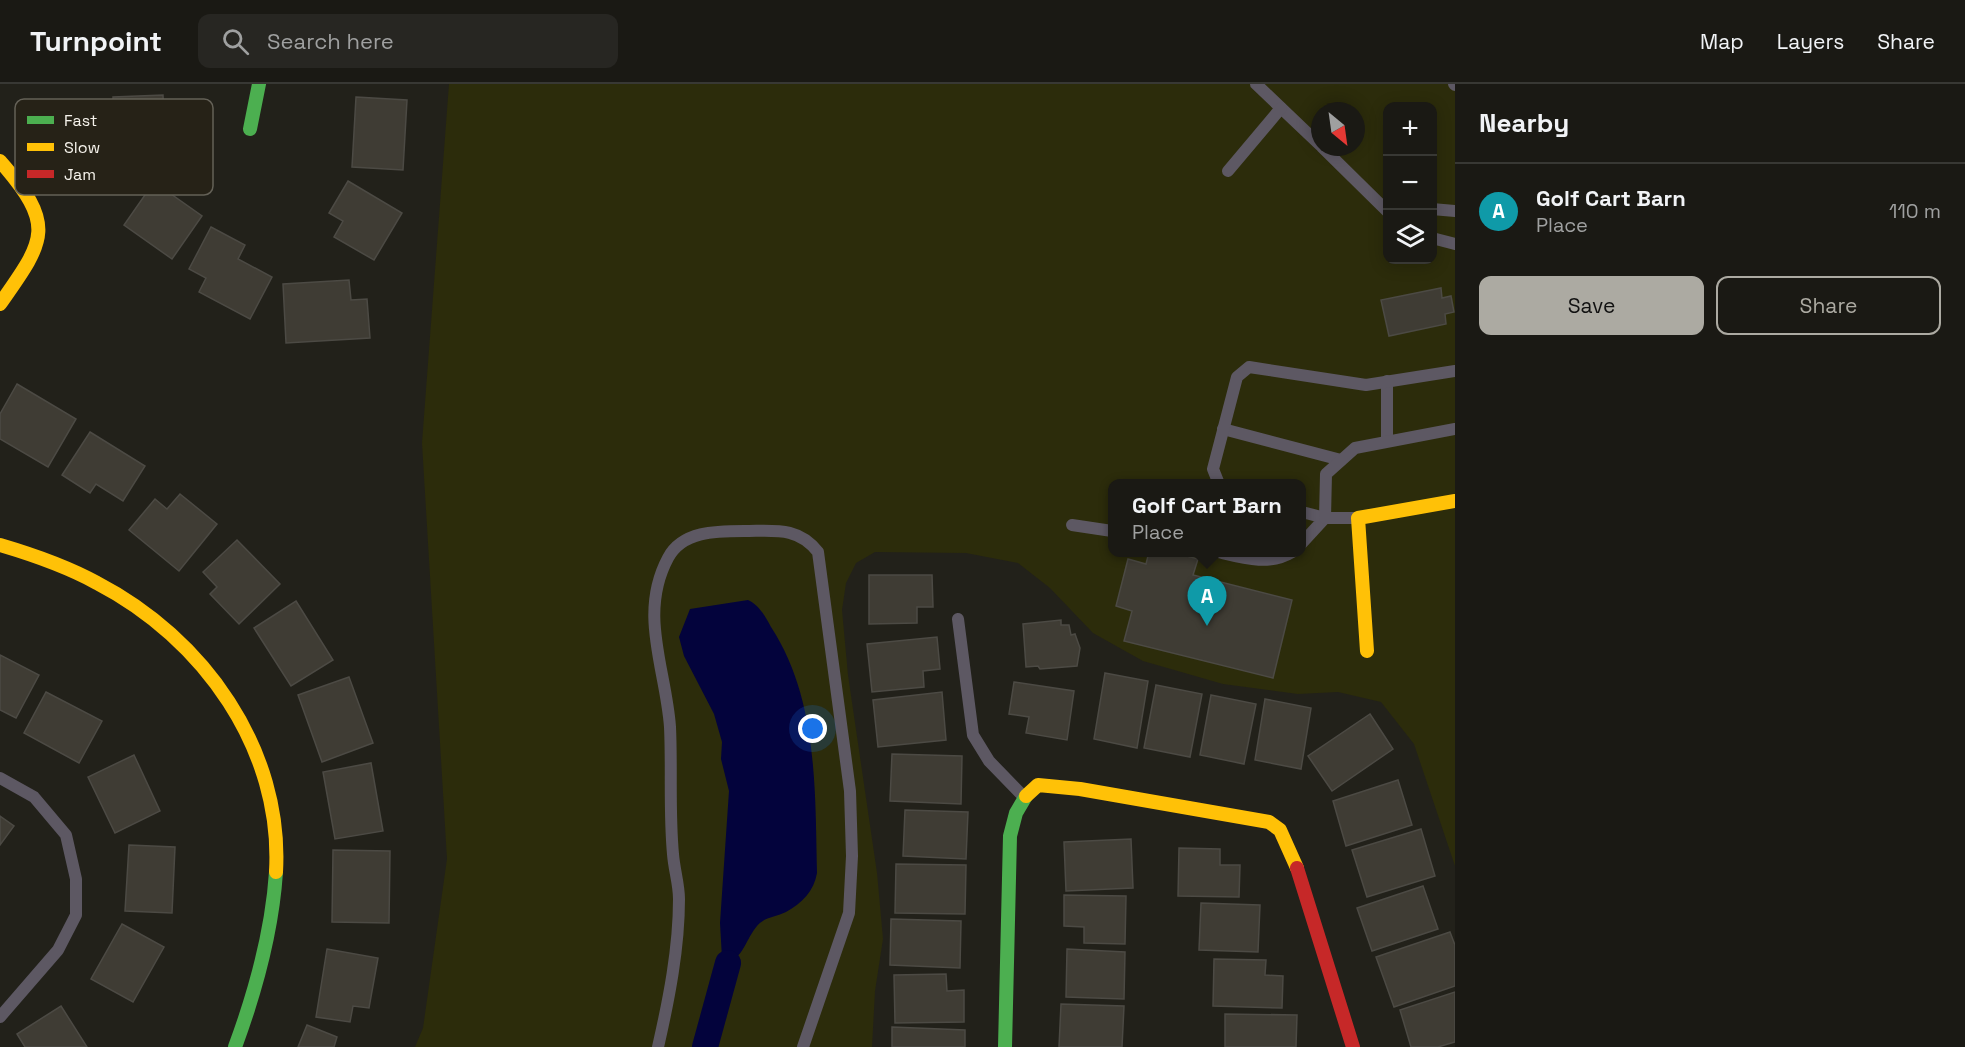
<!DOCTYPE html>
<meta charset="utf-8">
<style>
:root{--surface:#1a1914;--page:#272622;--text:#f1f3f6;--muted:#9fa0a0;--line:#383834;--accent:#acaaa2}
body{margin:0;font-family:"Space Grotesk",sans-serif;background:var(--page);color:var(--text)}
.controls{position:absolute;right:18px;top:18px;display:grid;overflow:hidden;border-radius:12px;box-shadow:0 3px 15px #0003}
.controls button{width:54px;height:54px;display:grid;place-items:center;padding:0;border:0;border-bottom:2px solid var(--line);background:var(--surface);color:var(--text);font:30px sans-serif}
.compass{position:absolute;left:1311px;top:18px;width:54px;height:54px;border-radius:50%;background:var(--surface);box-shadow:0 3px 15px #0003;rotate:151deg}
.you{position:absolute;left:813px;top:645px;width:21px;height:21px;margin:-15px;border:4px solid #fff;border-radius:50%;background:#1a73e8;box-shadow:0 0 0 9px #1a73e833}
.badge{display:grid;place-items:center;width:39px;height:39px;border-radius:50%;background:var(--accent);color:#fff;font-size:20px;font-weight:700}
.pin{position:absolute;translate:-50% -50px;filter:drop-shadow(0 2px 3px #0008)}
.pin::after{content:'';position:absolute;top:32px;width:21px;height:18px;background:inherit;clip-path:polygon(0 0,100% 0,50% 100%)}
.popup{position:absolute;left:1108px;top:395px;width:198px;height:78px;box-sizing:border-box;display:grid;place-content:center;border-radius:12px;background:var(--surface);filter:drop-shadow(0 2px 4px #0005);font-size:20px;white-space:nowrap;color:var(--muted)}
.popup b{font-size:22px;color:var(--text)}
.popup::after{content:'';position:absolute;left:50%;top:100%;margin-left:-12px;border:12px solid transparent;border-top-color:var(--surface)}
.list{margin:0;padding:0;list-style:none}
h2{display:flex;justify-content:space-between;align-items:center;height:78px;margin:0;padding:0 24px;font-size:26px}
h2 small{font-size:20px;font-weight:400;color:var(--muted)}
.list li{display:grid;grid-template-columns:39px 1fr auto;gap:18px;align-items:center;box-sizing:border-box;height:96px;padding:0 24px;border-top:2px solid var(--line)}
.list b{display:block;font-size:22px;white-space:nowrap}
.list p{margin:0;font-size:20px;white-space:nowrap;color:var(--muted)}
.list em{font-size:20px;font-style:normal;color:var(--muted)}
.actions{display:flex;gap:12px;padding:18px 24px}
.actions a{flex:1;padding:14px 0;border:2px solid var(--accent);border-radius:12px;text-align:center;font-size:21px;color:var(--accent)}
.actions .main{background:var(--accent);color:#111}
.icon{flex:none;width:33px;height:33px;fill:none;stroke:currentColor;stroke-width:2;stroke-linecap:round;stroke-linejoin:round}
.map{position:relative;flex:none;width:1455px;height:963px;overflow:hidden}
header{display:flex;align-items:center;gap:36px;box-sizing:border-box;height:84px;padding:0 30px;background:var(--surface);border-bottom:2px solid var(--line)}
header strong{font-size:28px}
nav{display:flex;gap:33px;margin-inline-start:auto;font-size:21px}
.search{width:420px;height:54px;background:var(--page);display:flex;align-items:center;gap:15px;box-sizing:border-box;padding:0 21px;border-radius:12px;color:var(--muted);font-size:22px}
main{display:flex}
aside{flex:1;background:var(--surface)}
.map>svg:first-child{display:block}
.green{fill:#2c2c0b;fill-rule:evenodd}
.water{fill:#03033c}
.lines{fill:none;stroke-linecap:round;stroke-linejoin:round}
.canal{stroke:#03033c;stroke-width:26}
.building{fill:#3f3c34;stroke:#4c4a44;stroke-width:1.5}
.lane{stroke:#5d5863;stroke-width:12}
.fast{stroke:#4caf50;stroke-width:14}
.slow{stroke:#ffc107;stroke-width:14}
.jam{stroke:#c62828;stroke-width:14}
.key{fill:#262217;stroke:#646157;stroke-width:1.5}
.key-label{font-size:16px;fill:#f6f3ec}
</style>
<header>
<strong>Turnpoint</strong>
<div class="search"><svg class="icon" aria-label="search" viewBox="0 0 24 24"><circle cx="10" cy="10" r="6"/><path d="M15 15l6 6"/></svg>Search here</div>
<nav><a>Map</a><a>Layers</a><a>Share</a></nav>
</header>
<main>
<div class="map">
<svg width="1455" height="963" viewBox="0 0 1455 963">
<rect width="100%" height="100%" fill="#22211a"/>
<path class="green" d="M 449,0 L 1455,0 L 1455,782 L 1414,660 L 1381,618 L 1338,608 L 1298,610 L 1223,600 L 1143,577 L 1093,549 L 1050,504 L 1018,479 L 966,469 L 875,468 L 856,479 L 846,499 L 842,526 L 848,591 L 877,789 L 883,855 L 875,907 L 872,963 L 415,963 L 423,944 L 447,775 L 422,359 ZM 1388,22 L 1432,22 L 1432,176 L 1388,176 ZM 1320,27 L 1356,27 L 1356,63 L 1320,63 ZM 1112,400 L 1302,400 L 1302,468 L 1112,468 Z"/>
<path class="water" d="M 748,516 C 759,521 765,532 771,543 C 818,615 815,706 817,789 C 814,807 802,819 786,828 C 776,833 764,833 757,842 C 746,855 744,872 728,879 L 722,874 L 720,839 L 729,707 L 721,675 L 722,658 L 714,630 L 684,572 L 679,553 L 690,525 Z"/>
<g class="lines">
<path class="canal" d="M 705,963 L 728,879"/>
</g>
<g class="building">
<path d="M 163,11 L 165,69 L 114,70 L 113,13 Z"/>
<path d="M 356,13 L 407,16 L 403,86 L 352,83 Z"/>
<path d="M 348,97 L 402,129 L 374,176 L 334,153 L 343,137 L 329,129 Z"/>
<path d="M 154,98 L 202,132 L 172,175 L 124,141 Z"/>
<path d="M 211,143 L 245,161 L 238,175 L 272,193 L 250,235 L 199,208 L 206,194 L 189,185 Z"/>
<path d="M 349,196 L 351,216 L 367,215 L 370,254 L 286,259 L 283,200 Z"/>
<path d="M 1441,204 L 1442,214 L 1451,212 L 1454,228 L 1445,230 L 1446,240 L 1389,252 L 1381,216 Z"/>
<path d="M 17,300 L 76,335 L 48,383 L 0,355 L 0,330 Z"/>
<path d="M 90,348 L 145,382 L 123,417 L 96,400 L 90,409 L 62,391 Z"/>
<path d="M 180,410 L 217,440 L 179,487 L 129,446 L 155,415 L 167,425 Z"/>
<path d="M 237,456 L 280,500 L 239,540 L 210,510 L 217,503 L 203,488 Z"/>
<path d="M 1149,468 L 1172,468 L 1198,475 L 1193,491 L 1292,516 L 1273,594 L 1124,557 L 1132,527 L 1116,522 L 1128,475 L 1146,480 Z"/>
<path d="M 869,491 L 932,491 L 933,523 L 917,523 L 917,539 L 869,540 Z"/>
<path d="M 296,517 L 333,576 L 291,602 L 254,544 Z"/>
<path d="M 1061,536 L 1061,541 L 1069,541 L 1071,551 L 1075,550 L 1080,564 L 1077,582 L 1040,585 L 1038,582 L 1026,583 L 1023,540 Z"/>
<path d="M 937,553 L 940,585 L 923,587 L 924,603 L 872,608 L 867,560 Z"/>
<path d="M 0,571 L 39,591 L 16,634 L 0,626 Z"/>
<path d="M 1105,589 L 1148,597 L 1137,664 L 1094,655 Z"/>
<path d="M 349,593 L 373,659 L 322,678 L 298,611 Z"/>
<path d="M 1014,598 L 1074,607 L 1067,656 L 1026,649 L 1029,633 L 1009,630 Z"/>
<path d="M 1156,601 L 1202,610 L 1190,673 L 1144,664 Z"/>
<path d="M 46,608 L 102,637 L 79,679 L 24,649 Z"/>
<path d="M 942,608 L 946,656 L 878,663 L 873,616 Z"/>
<path d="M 1211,611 L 1256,620 L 1244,680 L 1200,671 Z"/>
<path d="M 1265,615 L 1311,624 L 1301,685 L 1255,676 Z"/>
<path d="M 1370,630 L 1393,665 L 1332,707 L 1308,672 Z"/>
<path d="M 892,670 L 962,672 L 961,720 L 890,717 Z"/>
<path d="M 134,671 L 160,727 L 115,749 L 88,693 Z"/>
<path d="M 371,679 L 383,747 L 335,755 L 323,688 Z"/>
<path d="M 1398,696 L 1412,741 L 1346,762 L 1333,717 Z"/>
<path d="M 905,726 L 968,728 L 966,775 L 903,772 Z"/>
<path d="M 0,732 L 14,742 L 0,761 Z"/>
<path d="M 1421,745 L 1435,792 L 1367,813 L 1352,766 Z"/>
<path d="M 1131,755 L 1133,804 L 1066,807 L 1064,758 Z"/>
<path d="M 129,761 L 175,763 L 172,829 L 125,827 Z"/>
<path d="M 1179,764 L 1220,765 L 1220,781 L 1240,781 L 1239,813 L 1178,812 Z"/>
<path d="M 333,766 L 390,767 L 389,839 L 332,838 Z"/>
<path d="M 896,780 L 966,781 L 965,830 L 895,829 Z"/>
<path d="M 1423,802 L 1438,845 L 1372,867 L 1357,824 Z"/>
<path d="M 1064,811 L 1126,812 L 1125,860 L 1084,859 L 1084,843 L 1064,842 Z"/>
<path d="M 1201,819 L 1260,821 L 1258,868 L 1199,866 Z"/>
<path d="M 891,835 L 961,837 L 960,884 L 890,881 Z"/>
<path d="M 122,840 L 164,863 L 133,918 L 91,895 Z"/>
<path d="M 1450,848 L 1455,861 L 1455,902 L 1394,923 L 1376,873 Z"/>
<path d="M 327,865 L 378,874 L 369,924 L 353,922 L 350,938 L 316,933 Z"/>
<path d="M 1067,865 L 1125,868 L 1124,915 L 1066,913 Z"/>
<path d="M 1214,875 L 1266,876 L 1265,891 L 1283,892 L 1282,924 L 1213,922 Z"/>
<path d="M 946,890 L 947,907 L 964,906 L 964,938 L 895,939 L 894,891 Z"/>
<path d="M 1455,908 L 1455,958 L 1438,963 L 1411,963 L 1400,926 Z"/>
<path d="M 1061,920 L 1124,922 L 1122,963 L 1059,963 Z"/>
<path d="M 61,922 L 87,963 L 25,963 L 17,950 Z"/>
<path d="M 1225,930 L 1297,931 L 1296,963 L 1225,963 Z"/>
<path d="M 307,941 L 337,953 L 334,963 L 298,963 Z"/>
<path d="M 892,943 L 965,946 L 965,963 L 892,963 Z"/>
</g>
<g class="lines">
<g class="lane">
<path d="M 1256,0 L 1320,61"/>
<path d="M 1454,0 L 1455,1"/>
<path d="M 1322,63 L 1388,128"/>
<path d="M 1228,87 L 1281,24"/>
<path d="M 1432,125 L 1455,127"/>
<path d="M 1432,154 L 1455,160"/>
<path d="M 1223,345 L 1341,376"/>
<path d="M 1387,357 L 1387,297"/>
<path d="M 1219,400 L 1213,385 L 1237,293 L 1249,283 L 1366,301 L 1455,287"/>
<path d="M 1302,428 L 1325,434 L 1302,459"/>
<path d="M 1358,434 L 1325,434 L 1326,390 L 1355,364 L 1455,345"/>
<path d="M 1072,441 L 1112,447"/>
<path d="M 1218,468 C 1243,474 1269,482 1292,468"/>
<path d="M 958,535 L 973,651 L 989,677 L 1023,712"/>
<path d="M 0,694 L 34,713 L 66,751 L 76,795 L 76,831 L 58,866 L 0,933"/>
<path d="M 658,963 C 669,915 679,864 679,815 C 679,800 674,785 673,770 C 669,728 672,685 670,643 C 666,585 638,530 668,474 C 682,447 716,447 744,447 C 773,447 798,442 818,468 L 850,707 L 852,772 L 849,829 L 803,963"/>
</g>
<g class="fast">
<path d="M 250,45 L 259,0"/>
<path d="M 235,963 C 256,906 272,849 276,788"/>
<path d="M 1005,963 L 1010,752 L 1016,729 L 1026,712"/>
</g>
<g class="slow">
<path d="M 0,77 C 57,142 45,156 0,220"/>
<path d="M 0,461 C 34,471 66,482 97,499 C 203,554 283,665 276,788"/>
<path d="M 1367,567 L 1358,434 L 1455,417"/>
<path d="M 1026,712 L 1038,701 L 1080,705 L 1269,738 L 1280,746 L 1297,784"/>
</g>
<path class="jam" d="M 1297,784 L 1353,963"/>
</g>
<rect x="15" y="15" width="198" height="96" rx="9" class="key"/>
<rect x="27" y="32" width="27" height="8" fill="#4caf50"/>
<rect x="27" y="59" width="27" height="8" fill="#ffc107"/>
<rect x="27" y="86" width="27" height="8" fill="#c62828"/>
<g class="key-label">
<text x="64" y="42">Fast</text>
<text x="64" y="69">Slow</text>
<text x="64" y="96">Jam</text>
</g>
</svg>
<div class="controls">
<button>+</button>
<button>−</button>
<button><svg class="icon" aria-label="layers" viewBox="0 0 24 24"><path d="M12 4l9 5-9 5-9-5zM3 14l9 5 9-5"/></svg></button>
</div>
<svg class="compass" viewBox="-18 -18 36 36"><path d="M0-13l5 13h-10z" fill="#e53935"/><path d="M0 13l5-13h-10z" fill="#9fa0a0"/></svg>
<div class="you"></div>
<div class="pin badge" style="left:1207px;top:542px;background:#0f9aa8">A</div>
<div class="popup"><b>Golf Cart Barn</b>Place</div>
</div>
<aside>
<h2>Nearby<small></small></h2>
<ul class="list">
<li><span class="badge" style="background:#0f9aa8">A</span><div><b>Golf Cart Barn</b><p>Place</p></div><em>110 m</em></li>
</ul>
<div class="actions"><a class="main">Save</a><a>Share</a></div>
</aside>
</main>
